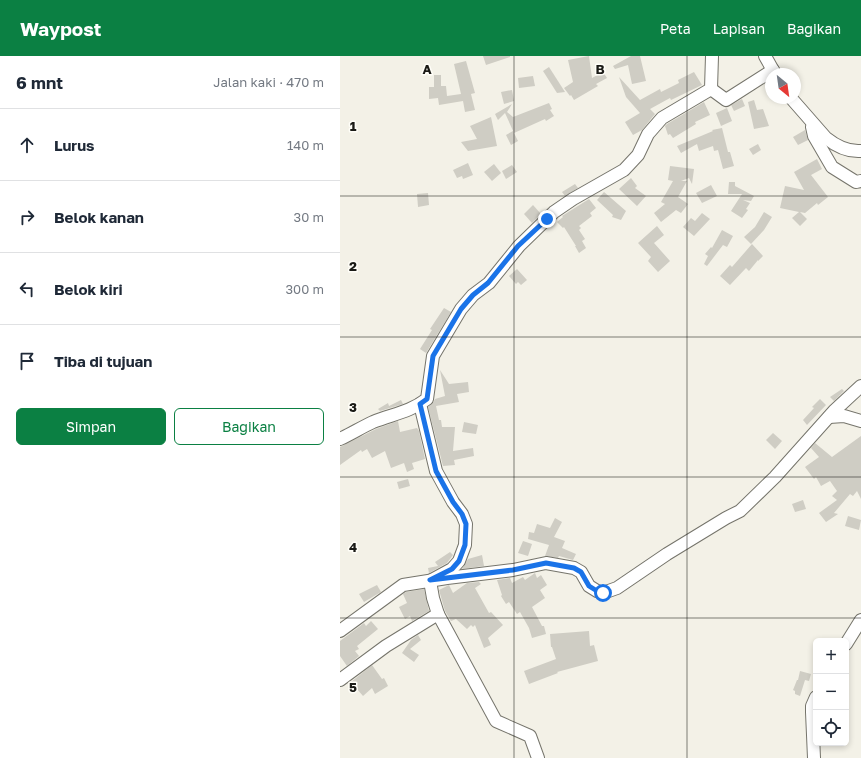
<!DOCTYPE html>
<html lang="id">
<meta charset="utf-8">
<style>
:root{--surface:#fff;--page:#f2f2f3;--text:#1f2937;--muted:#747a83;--line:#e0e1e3;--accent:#0b8043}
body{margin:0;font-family:"Golos Text",sans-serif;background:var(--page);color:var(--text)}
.controls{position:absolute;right:12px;bottom:12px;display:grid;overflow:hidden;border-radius:6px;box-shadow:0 2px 6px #0003}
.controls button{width:36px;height:36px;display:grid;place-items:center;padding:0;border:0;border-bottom:1px solid var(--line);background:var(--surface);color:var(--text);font:20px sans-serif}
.compass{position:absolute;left:425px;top:12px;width:36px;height:36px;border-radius:50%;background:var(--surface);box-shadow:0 2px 6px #0003;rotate:151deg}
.stop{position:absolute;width:12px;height:12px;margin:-9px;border:3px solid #1a73e8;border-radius:50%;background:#fff}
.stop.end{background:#1a73e8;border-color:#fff;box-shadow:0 1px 4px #0008}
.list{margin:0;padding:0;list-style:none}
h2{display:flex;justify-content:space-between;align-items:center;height:52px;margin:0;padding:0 16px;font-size:17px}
h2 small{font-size:13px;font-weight:400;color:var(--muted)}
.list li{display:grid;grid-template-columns:26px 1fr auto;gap:12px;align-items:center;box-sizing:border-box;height:72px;padding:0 16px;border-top:1px solid var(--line)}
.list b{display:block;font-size:15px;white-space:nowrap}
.list em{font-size:13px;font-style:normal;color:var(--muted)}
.actions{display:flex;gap:8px;padding:12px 16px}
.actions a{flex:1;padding:9px 0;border:1px solid var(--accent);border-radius:6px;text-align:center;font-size:14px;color:var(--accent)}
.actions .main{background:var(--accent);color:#fff}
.icon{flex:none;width:22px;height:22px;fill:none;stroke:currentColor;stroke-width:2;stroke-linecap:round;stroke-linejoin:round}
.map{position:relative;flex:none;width:521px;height:702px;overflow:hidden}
header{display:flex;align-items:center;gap:24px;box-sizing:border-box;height:56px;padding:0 20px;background:var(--accent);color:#fff}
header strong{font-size:19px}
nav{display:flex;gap:22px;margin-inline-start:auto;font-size:14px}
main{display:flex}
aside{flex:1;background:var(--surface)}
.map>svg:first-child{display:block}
.building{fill:#cfcdc4}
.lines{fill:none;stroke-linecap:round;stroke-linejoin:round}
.minor-casing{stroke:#75746b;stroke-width:14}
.minor{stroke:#fff;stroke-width:12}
.route{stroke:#1a73e8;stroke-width:5}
.grid{fill:none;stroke:#1a1a16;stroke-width:1;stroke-opacity:0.55}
.grid-label{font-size:13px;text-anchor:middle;font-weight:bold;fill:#1a1a16;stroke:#fffef8;stroke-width:3;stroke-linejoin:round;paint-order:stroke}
</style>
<header>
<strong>Waypost</strong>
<nav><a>Peta</a><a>Lapisan</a><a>Bagikan</a></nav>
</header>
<main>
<aside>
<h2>6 mnt<small>Jalan kaki · 470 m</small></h2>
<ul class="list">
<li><svg class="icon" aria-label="ahead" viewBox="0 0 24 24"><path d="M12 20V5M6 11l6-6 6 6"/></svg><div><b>Lurus</b></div><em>140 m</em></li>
<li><svg class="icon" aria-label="right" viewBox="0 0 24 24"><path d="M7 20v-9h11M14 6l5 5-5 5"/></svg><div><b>Belok kanan</b></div><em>30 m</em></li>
<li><svg class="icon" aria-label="left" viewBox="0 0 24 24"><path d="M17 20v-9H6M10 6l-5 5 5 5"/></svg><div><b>Belok kiri</b></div><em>300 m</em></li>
<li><svg class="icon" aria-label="arrive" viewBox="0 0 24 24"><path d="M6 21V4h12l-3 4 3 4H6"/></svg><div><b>Tiba di tujuan</b></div></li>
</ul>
<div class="actions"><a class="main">Simpan</a><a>Bagikan</a></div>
</aside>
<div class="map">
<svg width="521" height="702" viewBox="0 0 521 702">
<rect width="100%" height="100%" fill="#f3f1e7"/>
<g class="building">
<path d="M 143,0 L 170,0 L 170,1 L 146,9 Z"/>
<path d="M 249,0 L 252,22 L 263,16 L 267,22 L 256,28 L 258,30 L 234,44 L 231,39 L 230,40 L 224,32 L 233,26 L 228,4 Z"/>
<path d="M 291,0 L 300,0 L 306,25 L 292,28 L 288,9 L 275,13 L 273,10 Z"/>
<path d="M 126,5 L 135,37 L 131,38 L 135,54 L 125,56 L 123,45 L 99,49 L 98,42 L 89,43 L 89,31 L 94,31 L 94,19 L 101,19 L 101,30 L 106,30 L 107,40 L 121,38 L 114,8 Z"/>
<path d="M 209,11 L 225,36 L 217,37 L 203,15 Z"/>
<path d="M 354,16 L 362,29 L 331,44 L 330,42 L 310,53 L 315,58 L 302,74 L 293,79 L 285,66 L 300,57 L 286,41 L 279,21 L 300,44 L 320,33 L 321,36 L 339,27 L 338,24 Z"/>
<path d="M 193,20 L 195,30 L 179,32 L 178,22 Z"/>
<path d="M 172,34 L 174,45 L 164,48 L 161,36 Z"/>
<path d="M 402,43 L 405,50 L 394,55 L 391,49 Z"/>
<path d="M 414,44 L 417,54 L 423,53 L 429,70 L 414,73 L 408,46 Z"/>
<path d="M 364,46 L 370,59 L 355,66 L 356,68 L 333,82 L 330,78 L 328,79 L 325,70 L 327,68 Z"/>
<path d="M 209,47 L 212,53 L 210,54 L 214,60 L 206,65 L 205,63 L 174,77 L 178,85 L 171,89 L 166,79 L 173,75 L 174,77 L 165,57 L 158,64 L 155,58 L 172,48 L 167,56 L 173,61 Z"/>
<path d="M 387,52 L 392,65 L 381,70 L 376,57 Z"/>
<path d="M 151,61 L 157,90 L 128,95 L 121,86 L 137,83 L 130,70 Z"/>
<path d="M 382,72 L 388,96 L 390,96 L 394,110 L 383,113 L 378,94 L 374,95 L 373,90 L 359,95 L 357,88 L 341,97 L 337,90 L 373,75 L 372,74 Z"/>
<path d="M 465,74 L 468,84 L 458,89 L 453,81 Z"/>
<path d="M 418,88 L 421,94 L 413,99 L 409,93 Z"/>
<path d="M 477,103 L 482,113 L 471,119 L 488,141 L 478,149 L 477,147 L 465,157 L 460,156 L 467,163 L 460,170 L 452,162 L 459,156 L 440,152 L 445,130 L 464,134 L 454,116 Z"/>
<path d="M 128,107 L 133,119 L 123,123 L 122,120 L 117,122 L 113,114 Z"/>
<path d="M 154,108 L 161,117 L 152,125 L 144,116 Z"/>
<path d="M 172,109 L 177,116 L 166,123 L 162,115 Z"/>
<path d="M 330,110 L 354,113 L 352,128 L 349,122 L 341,125 L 347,125 L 338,141 L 348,148 L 341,157 L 336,154 L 321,166 L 314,157 L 325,148 L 321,146 L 333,125 L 328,124 Z"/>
<path d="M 291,122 L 297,130 L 295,132 L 306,140 L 297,150 L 279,133 Z"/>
<path d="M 389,126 L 395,126 L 395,130 L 414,140 L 411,145 L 403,144 L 410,147 L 406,153 L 408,154 L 402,162 L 391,155 L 402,138 L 388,138 Z"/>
<path d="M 235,128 L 238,132 L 225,140 L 222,136 Z"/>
<path d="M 371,129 L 377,140 L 362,147 L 356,137 Z"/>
<path d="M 264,136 L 286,155 L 281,164 L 272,161 L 273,159 L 257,144 Z"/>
<path d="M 88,137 L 89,149 L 78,151 L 77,138 Z"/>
<path d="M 249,143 L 256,152 L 250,157 L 252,160 L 239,170 L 241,172 L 239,174 L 245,183 L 242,185 L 246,192 L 239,197 L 235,190 L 236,190 L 224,171 L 223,172 L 217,166 L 223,161 L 222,160 Z"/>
<path d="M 193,149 L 201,158 L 192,167 L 184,158 Z"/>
<path d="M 424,156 L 432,161 L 424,174 L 411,188 L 404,181 L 415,171 Z"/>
<path d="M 362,157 L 370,163 L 354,180 L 343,171 L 351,162 L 355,165 Z"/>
<path d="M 317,170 L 324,179 L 314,187 L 330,205 L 318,216 L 308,205 L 311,201 L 298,187 Z"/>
<path d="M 382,174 L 393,180 L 387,191 L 383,189 L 367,210 L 364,208 L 368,200 L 365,198 L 371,191 L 372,192 Z"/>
<path d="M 412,188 L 423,200 L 418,205 L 418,204 L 409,215 L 406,212 L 390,229 L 380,220 L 390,209 L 392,211 Z"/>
<path d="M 177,213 L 187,224 L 181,229 L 178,226 L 176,228 L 169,220 Z"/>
<path d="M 104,252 L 111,256 L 86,297 L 80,293 L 92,274 L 90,273 Z"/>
<path d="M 100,314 L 109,328 L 128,326 L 129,336 L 117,338 L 119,346 L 96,350 L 99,364 L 101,364 L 102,371 L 115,371 L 113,395 L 133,392 L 134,400 L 114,404 L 115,409 L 103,410 L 88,351 L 93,347 L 95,343 L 105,340 Z"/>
<path d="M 502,333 L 504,335 L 494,345 L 490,341 Z"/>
<path d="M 480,343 L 486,349 L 467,369 L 463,364 L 474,352 L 472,351 Z"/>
<path d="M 61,344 L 63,348 L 40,355 L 38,353 L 48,347 L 49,350 Z"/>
<path d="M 58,365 L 60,376 L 77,372 L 79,375 L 85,403 L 72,407 L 74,413 L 67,416 L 64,407 L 51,412 L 45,395 L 32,402 L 27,393 L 22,396 L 21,394 L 0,409 L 0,391 L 36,373 Z"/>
<path d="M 124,366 L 138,369 L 136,378 L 122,376 Z"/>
<path d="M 433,377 L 442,385 L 435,393 L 426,384 Z"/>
<path d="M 521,380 L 521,443 L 517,435 L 513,440 L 510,438 L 494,457 L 498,458 L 486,466 L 479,457 L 497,444 L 492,440 L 497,435 L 490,425 L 481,430 L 476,421 L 474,423 L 465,411 L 479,401 L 471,392 L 475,387 L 492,401 Z"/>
<path d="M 68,423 L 70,430 L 59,433 L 57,426 Z"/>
<path d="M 463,444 L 466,453 L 455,456 L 452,448 Z"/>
<path d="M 508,460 L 521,464 L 519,474 L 505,470 Z"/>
<path d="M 215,462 L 222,466 L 214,481 L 225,485 L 222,492 L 236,498 L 233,504 L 219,500 L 218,502 L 205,500 L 209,489 L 188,483 L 189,476 L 194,477 L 197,468 L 210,472 Z"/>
<path d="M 183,485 L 192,488 L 188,500 L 178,497 Z"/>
<path d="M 110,496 L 113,499 L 107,507 L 89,517 L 88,512 L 98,510 L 95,506 Z"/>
<path d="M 142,499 L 144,510 L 122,513 L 128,503 Z"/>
<path d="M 195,517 L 197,522 L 201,519 L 207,529 L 200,534 L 205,542 L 192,551 L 202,570 L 204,570 L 206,578 L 192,582 L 189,572 L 180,556 L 177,558 L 169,546 L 166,548 L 161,540 L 162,539 L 157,524 L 170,522 L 172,527 L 183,521 L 185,524 Z"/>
<path d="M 139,526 L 141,528 L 135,532 L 149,557 L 151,556 L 163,569 L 148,582 L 151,589 L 144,592 L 135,569 L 133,571 L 131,569 L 127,573 L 116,563 L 111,565 L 105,555 L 99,534 L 109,529 L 113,537 L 127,527 Z"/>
<path d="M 37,529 L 41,536 L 24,546 L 19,538 Z"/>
<path d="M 84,533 L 89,555 L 72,565 L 70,560 L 65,563 L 59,551 L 67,547 L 63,538 L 66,536 Z"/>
<path d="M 31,565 L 38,573 L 17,590 L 19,593 L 15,595 L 19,600 L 7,610 L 0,600 L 0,585 L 24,567 L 26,570 Z"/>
<path d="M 249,575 L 250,590 L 254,589 L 258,605 L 217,616 L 218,617 L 189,628 L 184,615 L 216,603 L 212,591 L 211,591 L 210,578 Z"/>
<path d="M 78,579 L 81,584 L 70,593 L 79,599 L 74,606 L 62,597 L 71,584 Z"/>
<path d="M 32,609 L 42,623 L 44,622 L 48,630 L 35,638 L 32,632 L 23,640 L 11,626 Z"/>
<path d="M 460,615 L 471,618 L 469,625 L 465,624 L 460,640 L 455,638 L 455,635 L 453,634 L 457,624 L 458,624 Z"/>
</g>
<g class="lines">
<defs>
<g id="minor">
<path d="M 425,0 L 435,18"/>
<path d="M 371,33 L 386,44 L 433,14"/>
<path d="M 451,42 L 486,82 C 496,90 508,96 521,95"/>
<path d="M 472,71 L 474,80 L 492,111 L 516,126 L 521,125"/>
<path d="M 80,348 L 96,415 L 113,446 L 122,458 L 126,468 L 125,489 L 119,505 L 112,513 L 90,525 L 93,542 L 98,558 L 156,665 L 190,680 L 198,702"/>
<path d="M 489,361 L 504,360 L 521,365"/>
<path d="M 0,383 C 11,378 22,371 33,366 C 53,358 70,356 87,343 L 93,300 L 121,253 L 133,239 L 149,227 L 179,190 L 214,156 L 233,143 L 284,114 L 298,99 L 308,78 L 322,62 L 371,33 L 372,0"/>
<path d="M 0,575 L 63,529 L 107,522 L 173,514 L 206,507 L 234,512 L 241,516 L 249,530 L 257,535 L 263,537 L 277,532 L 327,498 L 386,462 L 400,455 L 435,421 L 494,355 L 521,330"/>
<path d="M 506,588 L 521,564"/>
<path d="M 0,624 L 46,590 L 98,558"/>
<path d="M 474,702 L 472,656 L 472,650 L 476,641"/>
</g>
</defs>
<use href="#minor" class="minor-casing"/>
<use href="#minor" class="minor"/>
</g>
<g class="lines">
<path class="route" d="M 207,163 L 178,190 L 148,227 L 133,239 L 121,253 L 93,300 L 87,343 L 80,348 L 96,415 L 113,446 L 122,458 L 126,468 L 125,489 L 119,505 L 112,513 L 90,524 L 173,514 L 206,507 L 234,512 L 241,516 L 249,530 L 257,535 L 263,537"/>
</g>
<path class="grid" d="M 174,0 L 174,702M 347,0 L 347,702M 0,140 L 521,140M 0,281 L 521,281M 0,421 L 521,421M 0,562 L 521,562"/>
<g class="grid-label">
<text x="87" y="18">A</text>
<text x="260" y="18">B</text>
<text x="13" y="75">1</text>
<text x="13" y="215">2</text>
<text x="13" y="356">3</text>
<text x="13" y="496">4</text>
<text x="13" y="636">5</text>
</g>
</svg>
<div class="controls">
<button>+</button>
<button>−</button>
<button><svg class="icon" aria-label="locate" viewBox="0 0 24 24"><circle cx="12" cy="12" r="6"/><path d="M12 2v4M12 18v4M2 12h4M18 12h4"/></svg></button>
</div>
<svg class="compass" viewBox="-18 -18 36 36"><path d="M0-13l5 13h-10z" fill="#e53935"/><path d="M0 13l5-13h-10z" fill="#747a83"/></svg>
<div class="stop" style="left:263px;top:537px"></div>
<div class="stop end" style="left:207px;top:163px"></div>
</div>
</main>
